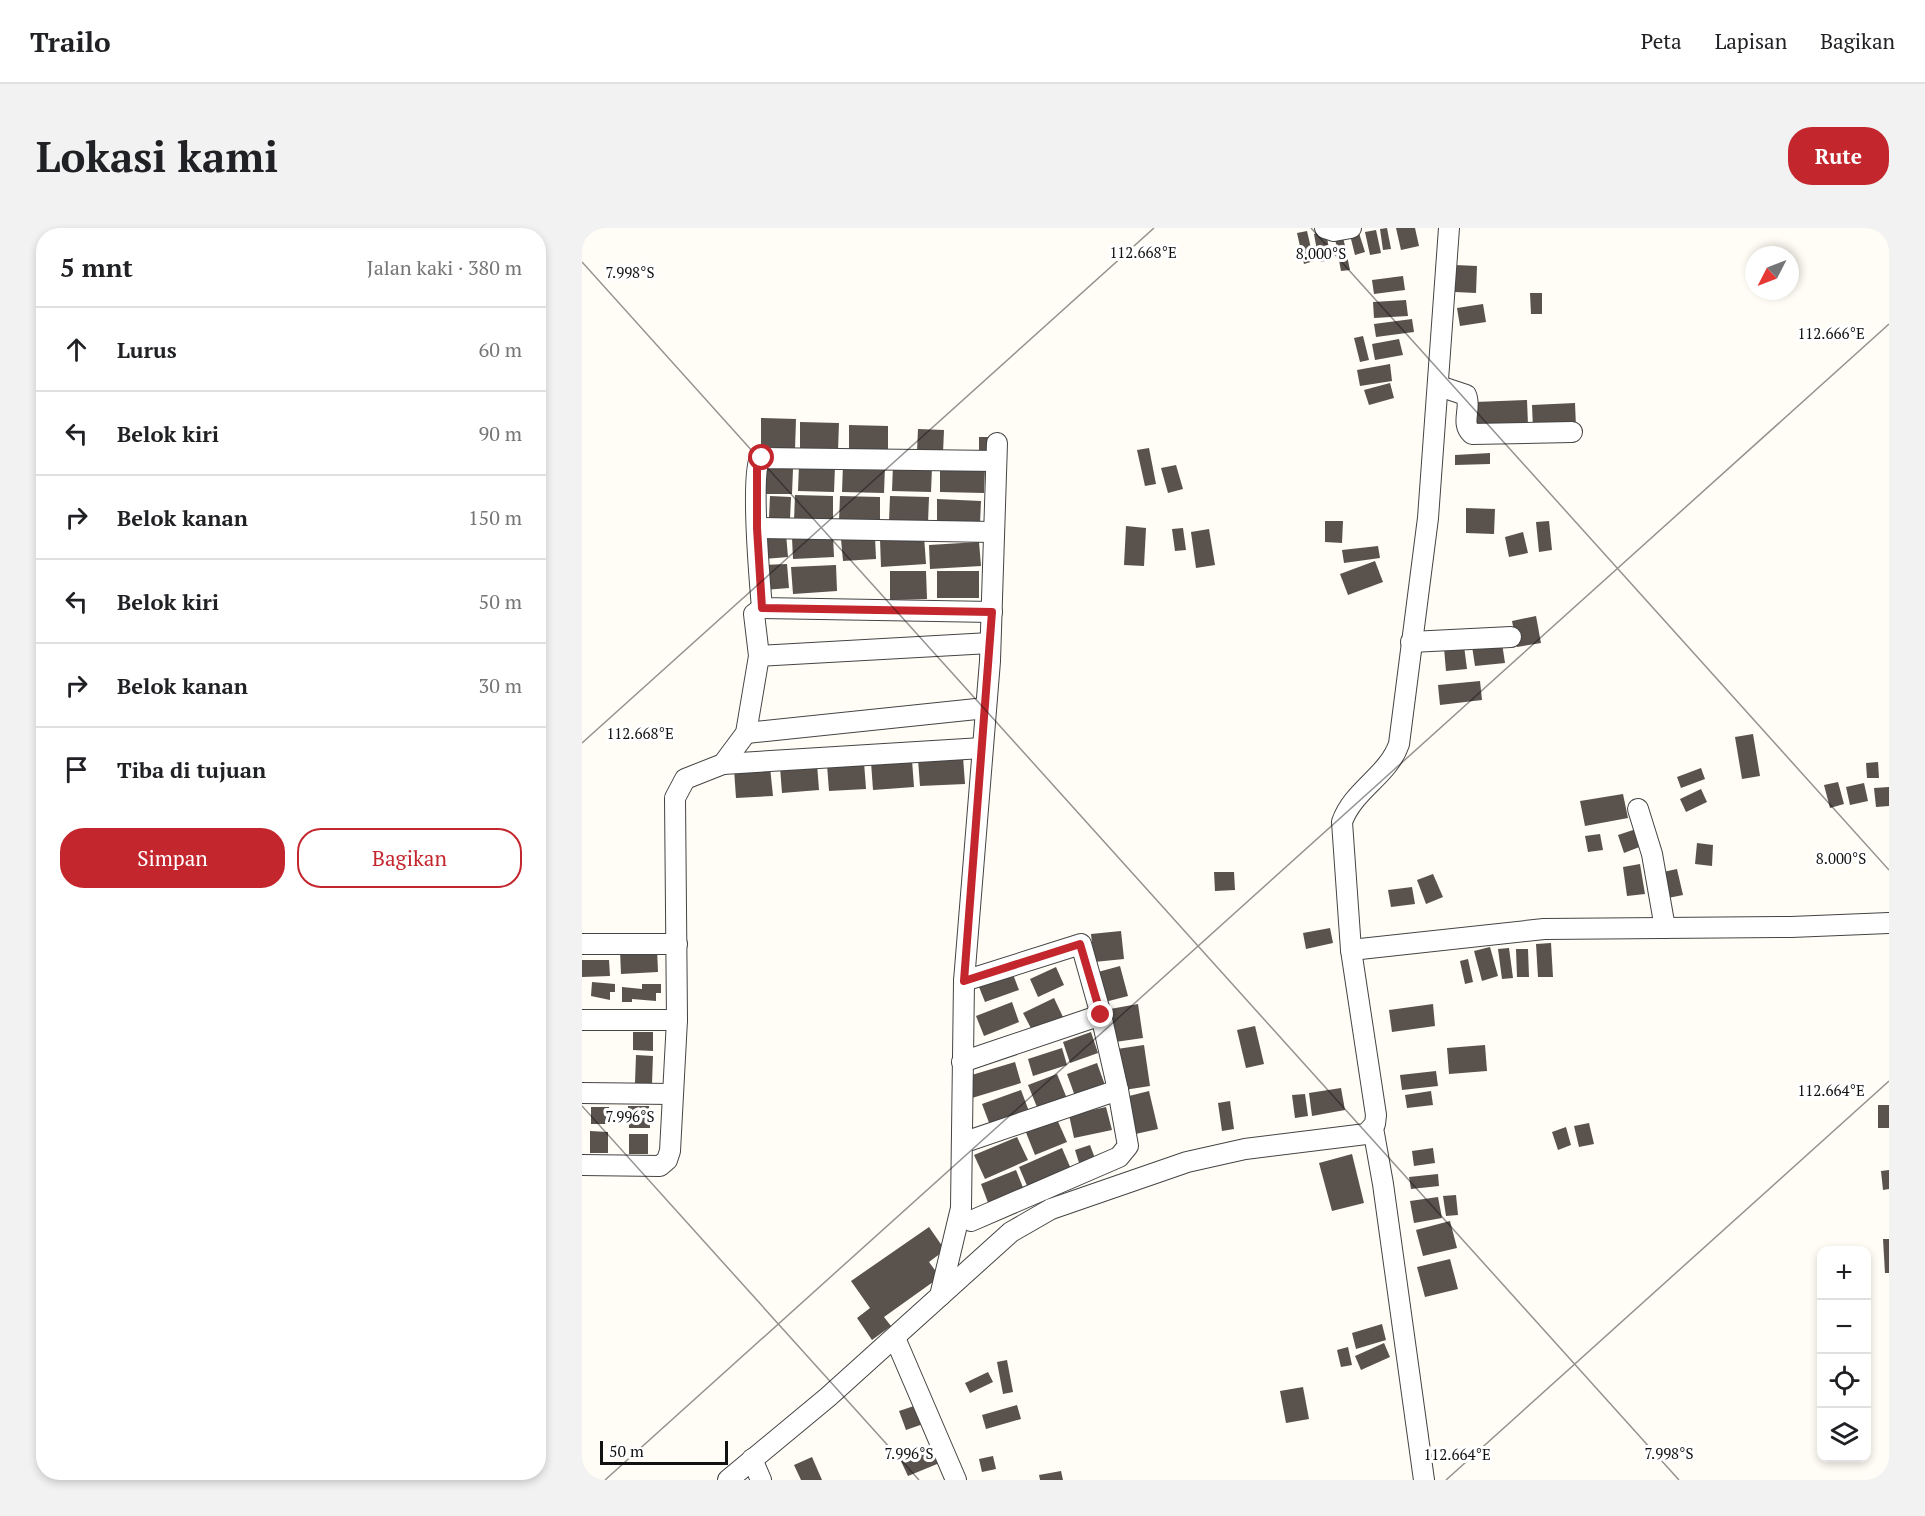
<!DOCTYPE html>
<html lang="id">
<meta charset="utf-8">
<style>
:root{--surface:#fff;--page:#f2f2f2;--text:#202124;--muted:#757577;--line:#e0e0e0;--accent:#c4262e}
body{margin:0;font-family:"PT Serif",serif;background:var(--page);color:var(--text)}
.controls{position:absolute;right:18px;bottom:18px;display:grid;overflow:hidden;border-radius:12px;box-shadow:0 3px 9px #0003}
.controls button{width:54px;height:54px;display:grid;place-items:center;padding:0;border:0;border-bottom:2px solid var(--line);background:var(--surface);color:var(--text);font:30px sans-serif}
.compass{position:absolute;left:1163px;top:18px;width:54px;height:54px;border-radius:50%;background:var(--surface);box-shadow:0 3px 9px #0003;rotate:228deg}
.scale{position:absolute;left:18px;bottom:15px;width:128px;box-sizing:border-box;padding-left:6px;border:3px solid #111;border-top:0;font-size:16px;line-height:21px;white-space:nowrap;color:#111;-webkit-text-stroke:4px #fff;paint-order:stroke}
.stop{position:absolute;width:18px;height:18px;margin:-14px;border:4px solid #c4262e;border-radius:50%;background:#fff}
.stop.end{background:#c4262e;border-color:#fff;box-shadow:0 2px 6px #0008}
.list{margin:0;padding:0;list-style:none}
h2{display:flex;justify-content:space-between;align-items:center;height:78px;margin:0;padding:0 24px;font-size:26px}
h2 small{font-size:20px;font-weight:400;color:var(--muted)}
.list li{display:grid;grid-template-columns:39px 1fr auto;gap:18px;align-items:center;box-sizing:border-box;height:84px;padding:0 24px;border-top:2px solid var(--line)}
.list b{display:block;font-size:22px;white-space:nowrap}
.list em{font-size:20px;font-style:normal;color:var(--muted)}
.actions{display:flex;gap:12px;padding:18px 24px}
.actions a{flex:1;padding:14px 0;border:2px solid var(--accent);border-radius:24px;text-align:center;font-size:21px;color:var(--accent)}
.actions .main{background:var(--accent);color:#fff}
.icon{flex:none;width:33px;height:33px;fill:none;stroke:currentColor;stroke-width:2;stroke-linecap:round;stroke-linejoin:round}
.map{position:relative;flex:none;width:1307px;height:1252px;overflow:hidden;border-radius:24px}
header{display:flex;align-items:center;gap:36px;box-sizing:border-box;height:84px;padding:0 30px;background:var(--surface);border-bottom:2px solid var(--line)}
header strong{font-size:28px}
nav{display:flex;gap:33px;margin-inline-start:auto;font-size:21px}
.intro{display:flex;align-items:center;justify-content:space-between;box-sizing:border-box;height:144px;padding:0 36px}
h1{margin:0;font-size:42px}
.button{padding:15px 27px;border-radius:24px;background:var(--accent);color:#fff;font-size:21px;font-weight:700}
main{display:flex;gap:36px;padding:0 36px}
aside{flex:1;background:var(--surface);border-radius:24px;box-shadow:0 3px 9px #0003}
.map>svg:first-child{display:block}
.building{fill:#5a524d}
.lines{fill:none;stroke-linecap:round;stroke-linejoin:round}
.minor-casing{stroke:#444;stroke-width:22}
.minor{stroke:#fff;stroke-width:20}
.route{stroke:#c4262e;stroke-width:8}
.ticks{fill:none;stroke:#111;stroke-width:1.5;stroke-opacity:0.45}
.ticks-label{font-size:15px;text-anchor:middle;fill:#111;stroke:#fff;stroke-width:6;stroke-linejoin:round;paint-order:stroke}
</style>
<header>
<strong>Trailo</strong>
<nav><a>Peta</a><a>Lapisan</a><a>Bagikan</a></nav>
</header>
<div class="intro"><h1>Lokasi kami</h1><a class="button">Rute</a></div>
<main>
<aside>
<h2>5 mnt<small>Jalan kaki · 380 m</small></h2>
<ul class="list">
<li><svg class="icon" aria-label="ahead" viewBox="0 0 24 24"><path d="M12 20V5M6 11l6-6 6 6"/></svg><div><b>Lurus</b></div><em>60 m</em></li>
<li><svg class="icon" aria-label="left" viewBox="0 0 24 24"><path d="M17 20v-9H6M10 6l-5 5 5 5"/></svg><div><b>Belok kiri</b></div><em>90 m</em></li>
<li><svg class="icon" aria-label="right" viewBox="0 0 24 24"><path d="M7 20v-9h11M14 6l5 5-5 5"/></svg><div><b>Belok kanan</b></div><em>150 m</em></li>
<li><svg class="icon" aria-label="left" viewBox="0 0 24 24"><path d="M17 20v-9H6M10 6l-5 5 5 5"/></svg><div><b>Belok kiri</b></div><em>50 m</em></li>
<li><svg class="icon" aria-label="right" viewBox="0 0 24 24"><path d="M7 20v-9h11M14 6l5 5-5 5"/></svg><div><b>Belok kanan</b></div><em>30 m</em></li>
<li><svg class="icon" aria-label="arrive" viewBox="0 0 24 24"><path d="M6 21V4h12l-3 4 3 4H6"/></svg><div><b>Tiba di tujuan</b></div></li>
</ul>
<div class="actions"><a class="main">Simpan</a><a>Bagikan</a></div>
</aside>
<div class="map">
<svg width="1307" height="1252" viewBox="0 0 1307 1252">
<rect width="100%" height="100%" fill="#fffdf5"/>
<g class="building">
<path d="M 805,0 L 809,21 L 801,22 L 798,1 Z"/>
<path d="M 814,0 L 833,0 L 837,18 L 819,22 Z"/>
<path d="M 794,2 L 799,25 L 788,27 L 783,4 Z"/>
<path d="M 725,3 L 732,33 L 722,36 L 715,5 Z"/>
<path d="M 744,4 L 749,32 L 737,34 L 732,6 Z"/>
<path d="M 760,4 L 768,42 L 759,43 L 752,5 Z"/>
<path d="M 777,5 L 783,24 L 773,27 L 768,7 Z"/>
<path d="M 873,37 L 895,38 L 894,65 L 873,64 Z"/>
<path d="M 821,48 L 823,62 L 792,66 L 790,52 Z"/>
<path d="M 948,65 L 960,65 L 960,86 L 949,86 Z"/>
<path d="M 824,72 L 826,88 L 792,90 L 791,74 Z"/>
<path d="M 901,76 L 904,94 L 878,98 L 875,80 Z"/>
<path d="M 830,91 L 832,104 L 794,109 L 792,96 Z"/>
<path d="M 781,108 L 787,132 L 778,134 L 772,110 Z"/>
<path d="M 817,111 L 821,127 L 793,132 L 790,116 Z"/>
<path d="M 808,136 L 810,153 L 778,158 L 775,142 Z"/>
<path d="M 808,155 L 812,170 L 787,177 L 782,162 Z"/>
<path d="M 945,172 L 946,197 L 894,199 L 893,174 Z"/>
<path d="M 993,175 L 994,199 L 951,201 L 950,177 Z"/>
<path d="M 179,190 L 214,191 L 213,221 L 179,219 Z"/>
<path d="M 218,194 L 257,195 L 256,223 L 218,221 Z"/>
<path d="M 267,197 L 306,198 L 306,222 L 267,221 Z"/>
<path d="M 336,201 L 362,202 L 361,225 L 335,224 Z"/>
<rect x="397" y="209" width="15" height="14"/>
<path d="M 567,220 L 574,256 L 563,258 L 555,222 Z"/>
<path d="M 908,225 L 908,236 L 873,237 L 873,227 Z"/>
<path d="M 261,236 L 303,238 L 302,265 L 260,264 Z"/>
<path d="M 217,237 L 253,238 L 252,264 L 216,263 Z"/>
<path d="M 311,237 L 350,239 L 349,264 L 310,263 Z"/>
<path d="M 594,237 L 601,261 L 586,265 L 579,240 Z"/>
<path d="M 179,240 L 211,241 L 210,266 L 178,266 Z"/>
<path d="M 358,240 L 403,241 L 402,265 L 358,264 Z"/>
<path d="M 213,267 L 251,268 L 251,294 L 212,293 Z"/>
<path d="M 188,268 L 209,269 L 208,291 L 187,290 Z"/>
<path d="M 258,268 L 298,269 L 298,294 L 257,293 Z"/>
<path d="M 308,268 L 347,269 L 346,295 L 307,294 Z"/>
<path d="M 355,271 L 399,273 L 398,296 L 355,294 Z"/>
<path d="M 884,280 L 913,281 L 912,306 L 884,305 Z"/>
<path d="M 743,293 L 761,293 L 760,315 L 743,314 Z"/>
<path d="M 967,293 L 970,322 L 957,324 L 954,294 Z"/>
<path d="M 544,298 L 564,300 L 562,338 L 542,337 Z"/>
<path d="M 601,300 L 604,322 L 593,323 L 590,301 Z"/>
<path d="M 627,301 L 633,337 L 614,340 L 609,304 Z"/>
<path d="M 941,304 L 946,325 L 927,329 L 923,309 Z"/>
<path d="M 204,306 L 206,329 L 182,331 L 180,308 Z"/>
<path d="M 251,308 L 252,329 L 211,331 L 210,310 Z"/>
<path d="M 342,308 L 344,336 L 299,339 L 298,311 Z"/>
<path d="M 293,309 L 294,331 L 261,333 L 259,311 Z"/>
<path d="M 397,314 L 399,338 L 348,341 L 347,317 Z"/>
<path d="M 796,318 L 798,330 L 762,335 L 760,322 Z"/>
<path d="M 793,333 L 801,354 L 766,367 L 758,346 Z"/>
<path d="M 205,336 L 207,360 L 182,362 L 180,337 Z"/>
<path d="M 254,337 L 255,363 L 211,366 L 209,339 Z"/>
<path d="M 308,343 L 344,343 L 345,371 L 308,372 Z"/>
<rect x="355" y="343" width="42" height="27"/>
<path d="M 954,388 L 959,415 L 935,419 L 930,393 Z"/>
<path d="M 920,415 L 923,435 L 893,438 L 890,418 Z"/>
<path d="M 882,418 L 885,441 L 864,443 L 862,420 Z"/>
<path d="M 898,453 L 900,472 L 858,477 L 856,457 Z"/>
<path d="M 1171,506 L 1178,548 L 1160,551 L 1153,509 Z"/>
<path d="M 381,529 L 383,556 L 338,558 L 336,531 Z"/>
<path d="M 330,532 L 332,559 L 291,562 L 289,534 Z"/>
<path d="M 282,534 L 284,561 L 247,563 L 245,537 Z"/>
<path d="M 1296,534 L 1297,550 L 1285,550 L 1284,535 Z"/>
<path d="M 235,536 L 237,562 L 200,565 L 198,539 Z"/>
<path d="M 188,539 L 191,568 L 154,570 L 152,541 Z"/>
<path d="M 1119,540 L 1123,551 L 1099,560 L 1095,549 Z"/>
<path d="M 1256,554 L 1262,576 L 1248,580 L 1242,557 Z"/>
<path d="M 1282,555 L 1286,573 L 1268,577 L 1264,559 Z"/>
<path d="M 1307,559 L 1307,578 L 1294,579 L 1292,560 Z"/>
<path d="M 1119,561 L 1125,574 L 1104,584 L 1098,571 Z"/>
<path d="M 1041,566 L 1046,590 L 1003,598 L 998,573 Z"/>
<path d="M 1054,601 L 1060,618 L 1042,625 L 1036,607 Z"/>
<path d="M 1018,606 L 1021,622 L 1006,624 L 1003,608 Z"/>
<path d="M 1115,615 L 1131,617 L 1130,638 L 1113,636 Z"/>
<path d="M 1058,636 L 1063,666 L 1045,668 L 1041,639 Z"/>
<path d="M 1095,641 L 1101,667 L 1086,670 L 1081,644 Z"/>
<path d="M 632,644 L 652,644 L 653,662 L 633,663 Z"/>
<path d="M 851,646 L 861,669 L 844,676 L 835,652 Z"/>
<path d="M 830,659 L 833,676 L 809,679 L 806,662 Z"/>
<path d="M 748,700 L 751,715 L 724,721 L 721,705 Z"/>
<path d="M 539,703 L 542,731 L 512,734 L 509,706 Z"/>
<path d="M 969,715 L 971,749 L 956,749 L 954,716 Z"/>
<path d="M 908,719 L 916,748 L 900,753 L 892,723 Z"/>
<path d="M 75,720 L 76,744 L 39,746 L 38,722 Z"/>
<path d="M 927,720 L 931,750 L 920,751 L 916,721 Z"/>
<path d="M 934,721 L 946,721 L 947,749 L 935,749 Z"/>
<path d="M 886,731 L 891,754 L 883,756 L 878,733 Z"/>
<path d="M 0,732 L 27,732 L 28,748 L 0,749 Z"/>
<path d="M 538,738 L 546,768 L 523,774 L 516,744 Z"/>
<path d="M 474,739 L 482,757 L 456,769 L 448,751 Z"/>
<path d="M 429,741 L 437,762 L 403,774 L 395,754 Z"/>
<path d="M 10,754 L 33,756 L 33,764 L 28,764 L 28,772 L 9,768 Z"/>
<path d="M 60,756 L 79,756 L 79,765 L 74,765 L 74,773 L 50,771 L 50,774 L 40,774 L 40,759 L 60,761 Z"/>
<path d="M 472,770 L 481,789 L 451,804 L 441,785 Z"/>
<path d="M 430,774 L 437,794 L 402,808 L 394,788 Z"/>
<path d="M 556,776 L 561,810 L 533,814 L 528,781 Z"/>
<path d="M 851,776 L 853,798 L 810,804 L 807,782 Z"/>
<path d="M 673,798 L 682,836 L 664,840 L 655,802 Z"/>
<path d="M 51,804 L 71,804 L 71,823 L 51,822 Z"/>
<path d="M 509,804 L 516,825 L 488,835 L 481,814 Z"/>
<path d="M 562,817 L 568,858 L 542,862 L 535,821 Z"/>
<path d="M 903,817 L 905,843 L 867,846 L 865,820 Z"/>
<path d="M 480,820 L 485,837 L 451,848 L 446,831 Z"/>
<path d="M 54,827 L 71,828 L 70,856 L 53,855 Z"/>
<path d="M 433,834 L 439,855 L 390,870 L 383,849 Z"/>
<path d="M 515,835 L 524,860 L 494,871 L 485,846 Z"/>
<path d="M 854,843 L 856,858 L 820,862 L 818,847 Z"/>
<path d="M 475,846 L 486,873 L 457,884 L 446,857 Z"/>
<path d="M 759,860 L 763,882 L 730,888 L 727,865 Z"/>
<path d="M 439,862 L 448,886 L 409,900 L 400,876 Z"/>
<path d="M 567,863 L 576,901 L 549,907 L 539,870 Z"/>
<path d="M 849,863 L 851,877 L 825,880 L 823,867 Z"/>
<path d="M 723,866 L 726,888 L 713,890 L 710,867 Z"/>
<path d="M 648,873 L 652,901 L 640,903 L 636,875 Z"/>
<rect x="1296" y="877" width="11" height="23"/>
<path d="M 46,878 L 67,878 L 68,900 L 47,900 Z"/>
<rect x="9" y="879" width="18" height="17"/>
<path d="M 524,879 L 530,902 L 492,910 L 487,887 Z"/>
<path d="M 474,889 L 485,914 L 453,927 L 443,902 Z"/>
<path d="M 1007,895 L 1012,916 L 997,919 L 992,898 Z"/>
<path d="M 984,899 L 989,917 L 976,922 L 970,904 Z"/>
<path d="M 8,903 L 26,904 L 26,925 L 8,925 Z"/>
<rect x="47" y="906" width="19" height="20"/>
<path d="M 435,909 L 446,932 L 403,951 L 392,927 Z"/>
<path d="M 508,917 L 514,933 L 498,938 L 493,922 Z"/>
<path d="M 480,920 L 492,948 L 449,967 L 437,939 Z"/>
<path d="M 851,920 L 853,935 L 832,938 L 830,923 Z"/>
<path d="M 770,926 L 782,975 L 750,983 L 737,935 Z"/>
<path d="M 434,942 L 444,967 L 408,980 L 399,956 Z"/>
<path d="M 1307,942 L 1307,961 L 1301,962 L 1299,943 Z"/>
<path d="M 856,946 L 857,958 L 829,961 L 827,949 Z"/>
<path d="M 874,967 L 876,987 L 864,988 L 861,968 Z"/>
<path d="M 856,969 L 860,990 L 832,995 L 828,973 Z"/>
<path d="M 868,993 L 875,1020 L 841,1028 L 834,1002 Z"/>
<path d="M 347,999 L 363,1022 L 347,1034 L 358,1049 L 302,1089 L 309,1098 L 290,1112 L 275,1090 L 288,1080 L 269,1053 Z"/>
<path d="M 1301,1011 L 1307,1011 L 1307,1045 L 1303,1045 Z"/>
<path d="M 868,1031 L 876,1061 L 843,1069 L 835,1039 Z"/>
<path d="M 800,1096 L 804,1112 L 774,1121 L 770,1105 Z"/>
<path d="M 802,1115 L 808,1129 L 779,1142 L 773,1128 Z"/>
<path d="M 766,1119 L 770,1137 L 759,1139 L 755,1122 Z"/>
<path d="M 425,1132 L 431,1164 L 421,1166 L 415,1134 Z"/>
<path d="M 406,1144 L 411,1154 L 388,1165 L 383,1155 Z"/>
<path d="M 721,1159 L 727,1191 L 704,1195 L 698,1163 Z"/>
<path d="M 338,1176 L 344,1195 L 324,1202 L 317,1183 Z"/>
<path d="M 435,1177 L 439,1191 L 404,1201 L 400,1187 Z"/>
<path d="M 352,1215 L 360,1234 L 326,1248 L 317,1229 Z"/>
<path d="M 411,1228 L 414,1241 L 400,1244 L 397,1231 Z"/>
<path d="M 230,1229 L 240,1252 L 219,1252 L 212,1237 Z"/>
<path d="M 479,1243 L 481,1252 L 458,1252 L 457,1247 Z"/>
</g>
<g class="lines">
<defs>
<g id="minor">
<path d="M 743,0 L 752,3 L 769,0"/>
<path d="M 857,158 L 884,167 C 890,180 878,195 890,206 L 990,204"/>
<path d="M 175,300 L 411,304"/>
<path d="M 410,384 L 180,380 C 178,357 168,242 178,230 L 414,233"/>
<path d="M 829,414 L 929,409"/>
<path d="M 177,428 L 408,415"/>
<path d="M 164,505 L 404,480"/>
<path d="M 141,536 L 400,520"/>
<path d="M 1056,581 L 1070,626 L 1083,700"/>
<path d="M 0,716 L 95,716"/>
<path d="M 769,722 L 962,701 L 1209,699 L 1307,695"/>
<path d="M 382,753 L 499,716 L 519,787 L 536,862"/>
<path d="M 0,792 L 95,792"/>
<path d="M 380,834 L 519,787"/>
<path d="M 0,865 L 90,866"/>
<path d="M 791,900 L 801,956 L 842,1252"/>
<path d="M 380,915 L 536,862 L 546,918 L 537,929 L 389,993"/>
<path d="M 0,937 L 78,938 L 85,932 L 88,923 L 95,792 L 93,570 L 103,551 L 141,536 L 164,505 L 177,428 L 172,386 L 180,380"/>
<path d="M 358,1068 L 379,980 L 382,753 L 408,433 L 415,215"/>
<path d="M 313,1110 L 374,1252"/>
<path d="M 170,1231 L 179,1252"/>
<path d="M 146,1252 L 246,1169 L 429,1004 L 469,981 L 605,934 L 663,921 L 784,906 L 793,896 L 794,887 L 769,722 L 760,594 C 771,562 806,548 817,516 L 846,290 L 867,0"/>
</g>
</defs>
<use href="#minor" class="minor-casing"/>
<use href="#minor" class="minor"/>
</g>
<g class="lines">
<path class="route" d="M 180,230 L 175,233 L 175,300 L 180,380 L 410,384 L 382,753 L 498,716 L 519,787"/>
</g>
<path class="ticks" d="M 729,0 L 1307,642M 0,34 L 1097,1252M 0,515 L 572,0M 0,878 L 337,1252M 23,1252 L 1307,96M 864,1252 L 1307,853"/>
<g class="ticks-label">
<text x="561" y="30">112.668°E</text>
<text x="739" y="31">8.000°S</text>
<text x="48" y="50">7.998°S</text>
<text x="1249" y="111">112.666°E</text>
<text x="58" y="511">112.668°E</text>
<text x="1259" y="636">8.000°S</text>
<text x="1249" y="868">112.664°E</text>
<text x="48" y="894">7.996°S</text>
<text x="327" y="1231">7.996°S</text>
<text x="1087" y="1231">7.998°S</text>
<text x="875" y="1232">112.664°E</text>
</g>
</svg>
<div class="controls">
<button>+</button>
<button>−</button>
<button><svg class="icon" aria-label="locate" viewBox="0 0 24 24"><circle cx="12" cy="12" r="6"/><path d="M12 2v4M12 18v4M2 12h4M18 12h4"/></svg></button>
<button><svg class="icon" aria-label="layers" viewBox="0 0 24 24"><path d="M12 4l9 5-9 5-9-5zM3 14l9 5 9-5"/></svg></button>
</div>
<svg class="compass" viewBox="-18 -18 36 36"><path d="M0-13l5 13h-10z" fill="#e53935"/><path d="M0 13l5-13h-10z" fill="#757577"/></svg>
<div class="scale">50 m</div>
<div class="stop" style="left:180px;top:230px"></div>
<div class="stop end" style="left:519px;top:787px"></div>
</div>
</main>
